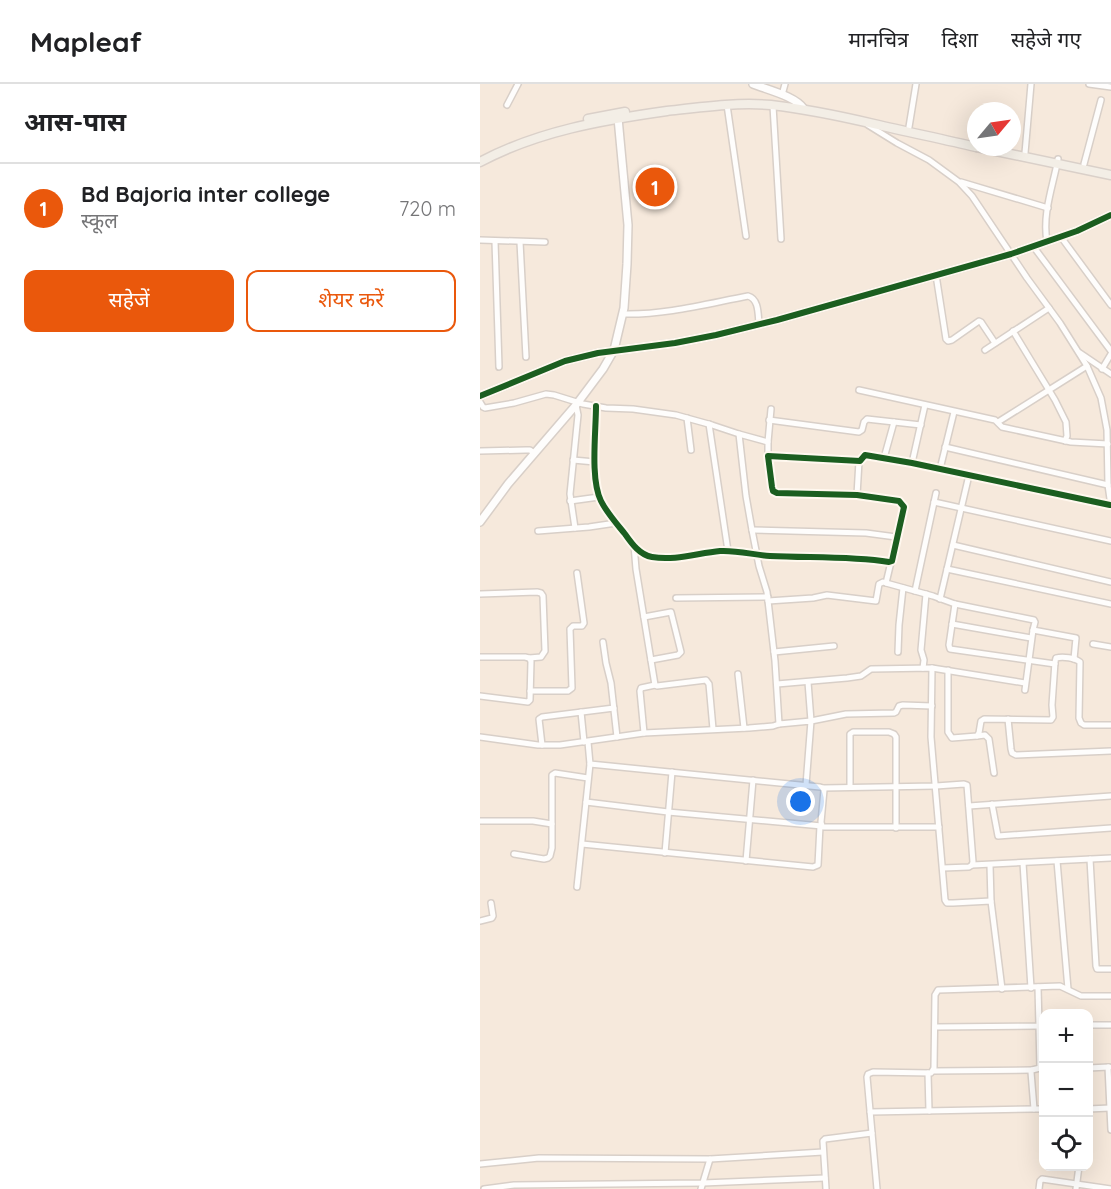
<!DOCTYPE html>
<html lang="hi">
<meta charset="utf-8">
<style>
:root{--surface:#fff;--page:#f2f2f2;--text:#202124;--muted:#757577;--line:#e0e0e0;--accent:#ea580c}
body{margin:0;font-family:Quicksand,"Noto Sans Devanagari",sans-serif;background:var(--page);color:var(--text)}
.controls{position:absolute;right:18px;bottom:18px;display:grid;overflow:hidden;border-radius:12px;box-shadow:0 6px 24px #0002}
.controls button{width:54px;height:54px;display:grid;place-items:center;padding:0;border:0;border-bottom:2px solid var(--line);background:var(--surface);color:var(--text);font:30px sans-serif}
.compass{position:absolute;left:487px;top:18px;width:54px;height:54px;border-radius:50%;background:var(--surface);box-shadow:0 6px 24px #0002;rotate:61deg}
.you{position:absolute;left:321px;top:718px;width:21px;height:21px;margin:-15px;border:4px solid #fff;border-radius:50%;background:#1a73e8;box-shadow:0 0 0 9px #1a73e833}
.badge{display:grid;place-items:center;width:39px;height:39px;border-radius:50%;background:var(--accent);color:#fff;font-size:20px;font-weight:700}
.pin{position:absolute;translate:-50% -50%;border:3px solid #fff;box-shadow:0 2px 6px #0006}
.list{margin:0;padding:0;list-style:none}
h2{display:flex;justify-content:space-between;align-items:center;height:78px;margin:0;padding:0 24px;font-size:26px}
h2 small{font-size:20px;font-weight:400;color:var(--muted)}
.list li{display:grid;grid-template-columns:39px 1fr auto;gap:18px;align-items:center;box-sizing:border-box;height:90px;padding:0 24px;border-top:2px solid var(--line)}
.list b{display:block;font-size:22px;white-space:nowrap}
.list p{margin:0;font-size:20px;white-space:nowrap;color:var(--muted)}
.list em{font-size:20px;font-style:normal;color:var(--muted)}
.actions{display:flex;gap:12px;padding:18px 24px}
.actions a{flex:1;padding:14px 0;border:2px solid var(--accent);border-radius:12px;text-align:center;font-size:21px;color:var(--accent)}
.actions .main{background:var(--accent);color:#fff}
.icon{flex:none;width:33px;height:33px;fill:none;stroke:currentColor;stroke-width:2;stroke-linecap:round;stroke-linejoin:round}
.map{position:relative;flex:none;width:631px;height:1105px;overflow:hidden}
header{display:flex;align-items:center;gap:36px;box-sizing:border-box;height:84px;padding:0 30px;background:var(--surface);border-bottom:2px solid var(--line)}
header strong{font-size:28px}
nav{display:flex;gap:33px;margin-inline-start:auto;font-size:21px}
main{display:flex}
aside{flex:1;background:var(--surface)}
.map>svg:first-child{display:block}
.residential{fill:#f6e9dc;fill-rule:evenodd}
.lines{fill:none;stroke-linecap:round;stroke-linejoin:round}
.minor-casing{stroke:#d8cfc8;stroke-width:8}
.tertiary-casing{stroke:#d8cfc8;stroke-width:10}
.primary-casing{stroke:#dad0c9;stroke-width:11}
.minor{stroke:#fefdfc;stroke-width:5}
.tertiary{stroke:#fefdfc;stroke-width:7}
.primary{stroke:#f3eee6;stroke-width:8}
.cycleway-casing{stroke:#fff8ef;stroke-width:10}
.cycleway{stroke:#1b5e20;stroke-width:6}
</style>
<header>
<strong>Mapleaf</strong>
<nav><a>मानचित्र</a><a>दिशा</a><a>सहेजे गए</a></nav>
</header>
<main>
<aside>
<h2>आस-पास<small></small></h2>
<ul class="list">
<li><span class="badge">1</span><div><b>Bd Bajoria inter college</b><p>स्कूल</p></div><em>720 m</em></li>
</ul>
<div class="actions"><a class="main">सहेजें</a><a>शेयर करें</a></div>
</aside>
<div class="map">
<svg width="631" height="1105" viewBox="0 0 631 1105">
<rect width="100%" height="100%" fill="#f9f3ec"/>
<path class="residential" d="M 0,0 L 631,0 L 631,1105 L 0,1105 ZM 496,27 L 532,27 L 532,63 L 496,63 ZM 564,930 L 608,930 L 608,1082 L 564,1082 Z"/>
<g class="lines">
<defs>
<g id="minor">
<path d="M 609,0 L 631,3"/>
<path d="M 302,11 L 305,0"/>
<path d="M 27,21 L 38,0"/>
<path d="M 247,21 L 266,152"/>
<path d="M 293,22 L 301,155"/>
<path d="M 388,41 L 417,59 L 449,76 L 479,98 L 492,112 L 547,194 L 580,239 L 607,282 L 621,314 L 627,346 L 628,401 L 631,422"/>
<path d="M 429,43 L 436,0"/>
<path d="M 545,69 L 551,0"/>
<path d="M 604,80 L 621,16"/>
<path d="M 481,98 L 568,124"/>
<path d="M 581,153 L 631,221"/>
<path d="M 0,156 L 65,158"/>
<path d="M 15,157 L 19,283"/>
<path d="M 567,157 C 562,130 573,102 578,75"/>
<path d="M 40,158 L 46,273"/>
<path d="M 553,162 L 631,267"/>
<path d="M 456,191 L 466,255 L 468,257 L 472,256 L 499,237 L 501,238 L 515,259"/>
<path d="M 143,230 C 185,231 226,220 268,212 C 279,215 278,230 279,240"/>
<path d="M 533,247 L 575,316 L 586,338 L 587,352 L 585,357"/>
<path d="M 505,266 L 569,224"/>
<path d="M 600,269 L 631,290"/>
<path d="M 622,285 L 631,270"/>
<path d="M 379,306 L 515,336 L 522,343 L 591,358 L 628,360"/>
<path d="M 0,318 L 3,323 L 5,324 L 34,319 L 66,310 L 74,311 L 103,320 L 126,324 L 153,325 L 196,331 L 232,341 L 259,350 L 266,412 L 272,446 L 279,482 L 287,508 L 295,577 L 299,640 L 331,637 L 326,701"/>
<path d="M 116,322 C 116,348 110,395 121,417 C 127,429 137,440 145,450 C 152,460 160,471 172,473 C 195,477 218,469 240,467 C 257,466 274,471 290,472 C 330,474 370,472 409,478 L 412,477 L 424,423 L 419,417 L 377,411 L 297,409 L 293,407 L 292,403 L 288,372 L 380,377 L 385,371 L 432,379 L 630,421"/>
<path d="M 207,334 L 211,366"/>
<path d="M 289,336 L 379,348 L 382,346 L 384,338 L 387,335 L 441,341"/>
<path d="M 518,338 L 607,282"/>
<path d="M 229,340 L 248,467"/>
<path d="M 259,350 L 288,358 L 288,372"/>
<path d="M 288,358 L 291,325"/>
<path d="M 465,363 L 628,401"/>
<path d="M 0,367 L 46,366 L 50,366 L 54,369"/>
<path d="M 404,374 L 414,338"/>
<path d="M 93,376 L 115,378"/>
<path d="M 432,379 L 445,321"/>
<path d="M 460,385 L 474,328"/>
<path d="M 377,411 L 379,377"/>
<path d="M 90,417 L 119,413"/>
<path d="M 454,418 L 631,457"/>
<path d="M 95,444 L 90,410 L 98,331 L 96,321"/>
<path d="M 272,446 L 386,449 L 416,453"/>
<path d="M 58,447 L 109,443 L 136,439"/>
<path d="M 154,461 L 156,485 L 175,601 L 177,602 L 226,596 L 229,600 L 233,645"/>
<path d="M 473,461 L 631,498"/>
<path d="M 467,485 L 631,520"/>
<path d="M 406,499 L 453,512 L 475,520 L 554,536 L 555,538 L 553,546"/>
<path d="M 435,507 L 456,409"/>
<path d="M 0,510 L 57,508 L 61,509 L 63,512 L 65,567 L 61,573 L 49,574"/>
<path d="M 196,514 L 288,513"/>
<path d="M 460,515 L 489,391"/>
<path d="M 288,517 L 333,514 L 347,511 L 396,517 L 399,500 L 403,498 L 406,499 L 411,478"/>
<path d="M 475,520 L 469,561 L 470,565 L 575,580"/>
<path d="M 164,533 L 191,528 L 201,568 L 198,571 L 171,576"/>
<path d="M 472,540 L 551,554"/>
<path d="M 123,558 L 126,579 L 131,599 L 137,653"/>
<path d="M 613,560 L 631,563"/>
<path d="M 294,568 L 354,562"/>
<path d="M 418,568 L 419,541 L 423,504"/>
<path d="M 0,573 L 45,573 L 49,574 L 51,577 L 50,616 L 48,618 L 0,612"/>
<path d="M 443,584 L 444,576 L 441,566 L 446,510"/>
<path d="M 452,584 L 545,599"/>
<path d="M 468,586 L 468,648 L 472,654 L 497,652 L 499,649 L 501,637 L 504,635 L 571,636 L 573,633 L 572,621 L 575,578 L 576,574 C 583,572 595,574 600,578 L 599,634 L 601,639 L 604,641 L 631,641"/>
<path d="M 258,590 L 264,644"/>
<path d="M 328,598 L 331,637 L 366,630 L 414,629 L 416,628 L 419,622 L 423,621 L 452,622"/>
<path d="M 297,600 L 367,594 L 381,592 L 391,585 L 452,584 L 451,653 L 465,816 L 467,819 L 473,819 L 511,817 L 522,905"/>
<path d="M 545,606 L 553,546 L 596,554 L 594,575"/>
<path d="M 50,607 L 88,607 L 92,604 L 90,545 L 93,542 L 102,542 L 104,539 L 97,489"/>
<path d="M 101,628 L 104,658"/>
<path d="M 528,635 L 531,665 L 532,669 L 536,671 L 631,667"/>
<path d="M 164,649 L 160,607 L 161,604 L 175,601"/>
<path d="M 497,652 L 505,651 L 509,655 L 514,689"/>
<path d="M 0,653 L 58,661 L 80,661 L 164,649 L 269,644 L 293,642 L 299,640"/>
<path d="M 108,658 L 110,680 L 340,703 L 343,704 L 344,706 L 341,738 L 342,742 L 343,743 L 459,743"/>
<path d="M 62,661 L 59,635 L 62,633 L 134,624"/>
<path d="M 370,703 L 370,650 L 373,648 L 409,648 L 414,650 L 416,653 L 416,744"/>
<path d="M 343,704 L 456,702 L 484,700 L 487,701 L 493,778 L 492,781 L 489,783 L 463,784"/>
<path d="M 106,718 L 188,728 L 342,742"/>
<path d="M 512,720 L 518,752 L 631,744"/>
<path d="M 489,722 L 631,712"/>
<path d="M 0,737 L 53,737 L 72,740"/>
<path d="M 102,760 L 333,783 L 338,781 L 340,742"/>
<path d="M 185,769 L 192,688"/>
<path d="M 34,770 L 64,775 L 68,774 L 70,772 L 72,764 L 72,691 L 75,689 L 108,694"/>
<path d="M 610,775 L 616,882 L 617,885 L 631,885"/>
<path d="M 266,777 L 273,696"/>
<path d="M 577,777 L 588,905"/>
<path d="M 543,779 L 551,904"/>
<path d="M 492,781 L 631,774"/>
<path d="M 510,781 L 511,817"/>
<path d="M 97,803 L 110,680"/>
<path d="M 0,837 L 12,834 L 13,832 L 11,819"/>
<path d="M 608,941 L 631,941"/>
<path d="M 564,942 L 559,942 L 560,984 L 552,986 L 551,988 L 554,1025 L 564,1025"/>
<path d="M 455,943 L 559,942 L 558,903"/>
<path d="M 628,983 L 631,1046"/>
<path d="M 608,984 L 629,983"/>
<path d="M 453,987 L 552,986"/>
<path d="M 448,989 L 449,1027"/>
<path d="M 608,1025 L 630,1024"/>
<path d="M 390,1028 L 554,1025"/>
<path d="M 230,1075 L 343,1068"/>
<path d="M 0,1080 L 59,1074 L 230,1075 L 221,1105"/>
<path d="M 4,1105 L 34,1101 L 223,1099 L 345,1094"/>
<path d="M 346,1105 L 343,1057 L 345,1055 L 392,1049"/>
<path d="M 397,1105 L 387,993 L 388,990 L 393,988 L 451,989 L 454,984 L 455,911 L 458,906 L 580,902 L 601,912 L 631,912"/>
<path d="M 559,1105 L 560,1097 L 562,1095 L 631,1105"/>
<path d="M 596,1105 L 599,1082"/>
</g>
<g id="tertiary">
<path d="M 273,0 C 288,6 315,12 324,25"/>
<path d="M 0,312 L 85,277 L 118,269 L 195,259 L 236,251 L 297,236 L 531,170 L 597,147 L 631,131"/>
<path d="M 0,438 L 28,400 L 96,321 L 123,285 L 134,266 L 144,224 L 147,180 L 148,141 L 138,34"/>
</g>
<g id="primary">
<path d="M 108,35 L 145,28"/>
<path d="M 497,63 L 631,91"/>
<path d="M 0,78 C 58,47 123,36 187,27 C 222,23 257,18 291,21 C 326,25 360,32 394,40 C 428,48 462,55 496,63"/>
</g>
</defs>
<use href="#minor" class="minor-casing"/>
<use href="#tertiary" class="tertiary-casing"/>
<use href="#primary" class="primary-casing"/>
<use href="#minor" class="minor"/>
<use href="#tertiary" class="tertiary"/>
<use href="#primary" class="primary"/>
<defs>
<g id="cycleway">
<path d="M 0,312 L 85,277 L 118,269 L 195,259 L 236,251 L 297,236 L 531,170 L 597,147 L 631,131"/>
<path d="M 116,322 C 116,348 110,395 121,417 C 127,429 137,440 145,450 C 152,460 160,471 172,473 C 195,477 218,469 240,467 C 257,466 274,471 290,472 C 330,474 370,472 409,478 L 412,477 L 424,423 L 419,417 L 377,411 L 297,409 L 293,407 L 292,403 L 288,372 L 380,377 L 385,371 L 432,379 L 630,421"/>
</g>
</defs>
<use href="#cycleway" class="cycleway-casing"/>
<use href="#cycleway" class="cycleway"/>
</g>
</svg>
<div class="controls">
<button>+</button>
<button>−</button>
<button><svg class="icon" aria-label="locate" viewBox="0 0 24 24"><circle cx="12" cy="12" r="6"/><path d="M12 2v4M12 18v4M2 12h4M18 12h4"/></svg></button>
</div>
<svg class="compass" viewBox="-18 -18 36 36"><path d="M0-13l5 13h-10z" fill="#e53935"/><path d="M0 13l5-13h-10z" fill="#757577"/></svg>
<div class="you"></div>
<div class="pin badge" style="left:175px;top:103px">1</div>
</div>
</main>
